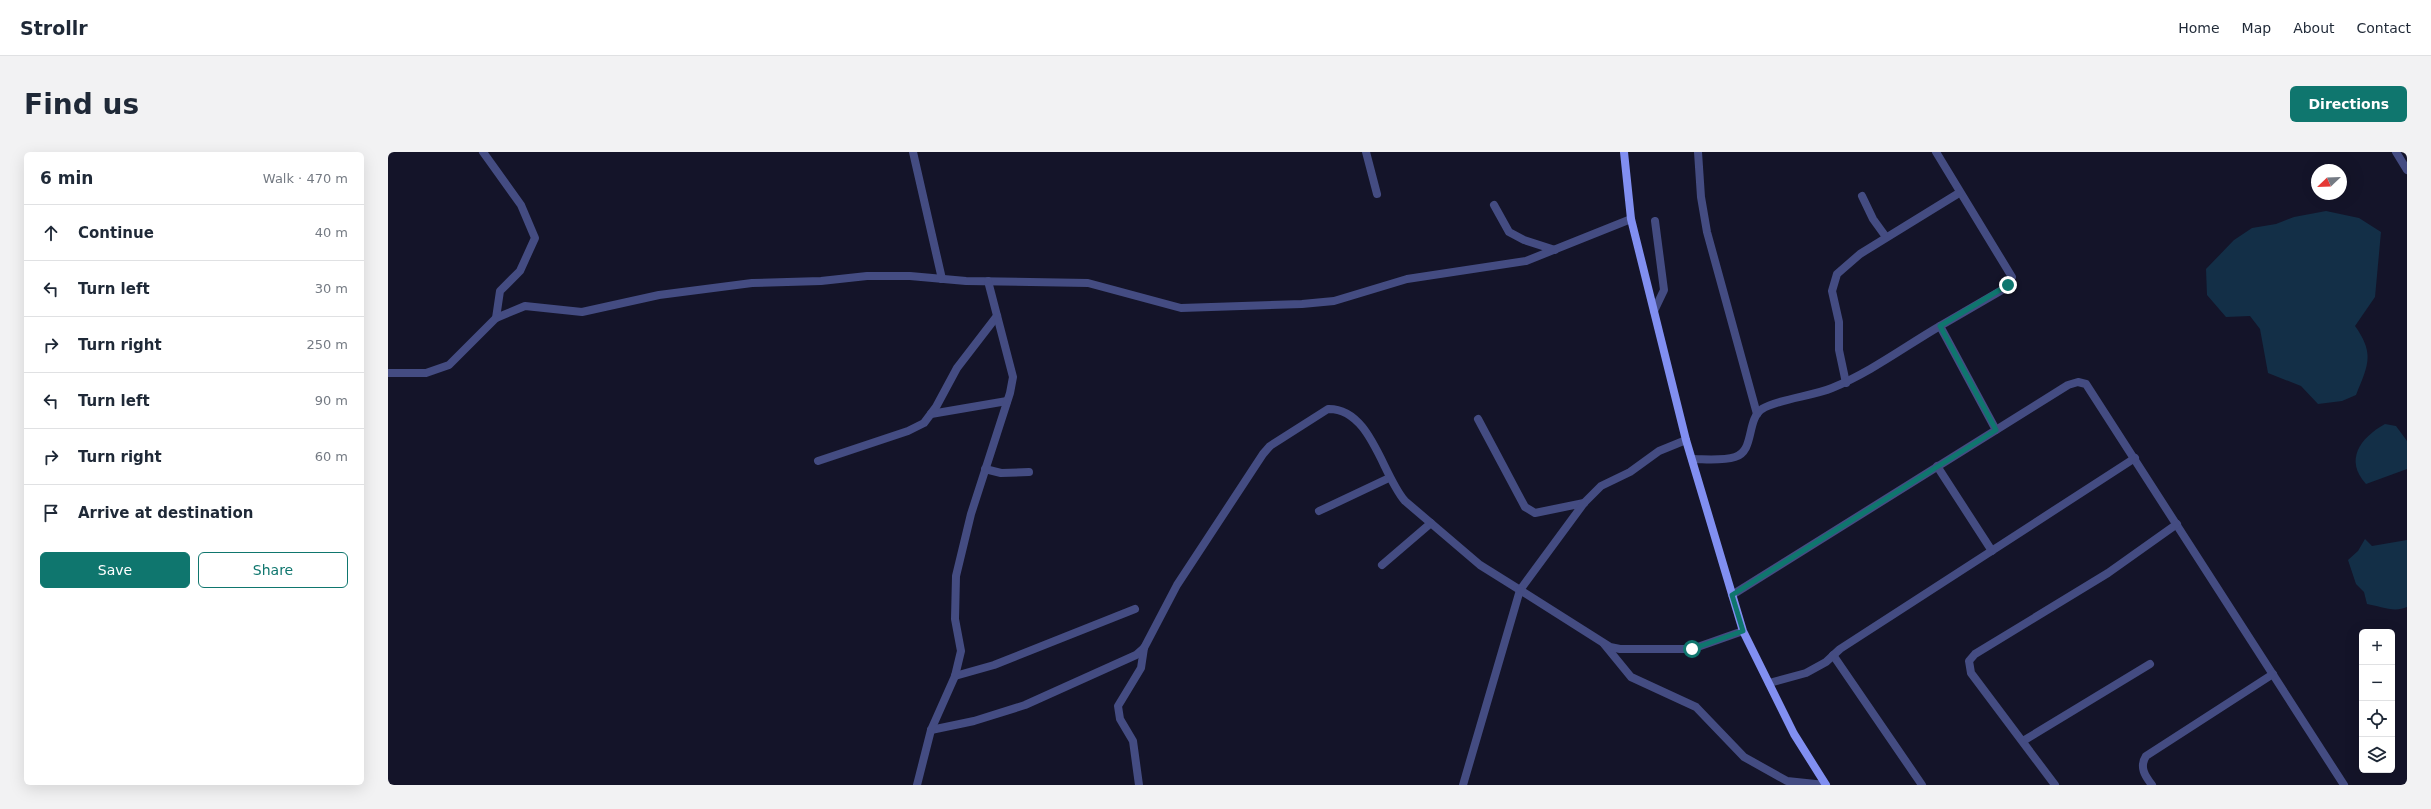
<!DOCTYPE html>
<meta charset="utf-8">
<style>
:root{--surface:#fff;--page:#f2f2f3;--text:#1f2937;--muted:#747a83;--line:#e0e1e3;--accent:#0f766e}
body{margin:0;font-family:"DejaVu Sans",sans-serif;background:var(--page);color:var(--text)}
.controls{position:absolute;right:12px;bottom:12px;display:grid;overflow:hidden;border-radius:6px;box-shadow:0 4px 16px #0002}
.controls button{width:36px;height:36px;display:grid;place-items:center;padding:0;border:0;border-bottom:1px solid var(--line);background:var(--surface);color:var(--text);font:20px sans-serif}
.compass{position:absolute;left:1923px;top:12px;width:36px;height:36px;border-radius:50%;background:var(--surface);box-shadow:0 4px 16px #0002;rotate:247deg}
.stop{position:absolute;width:12px;height:12px;margin:-9px;border:3px solid #0f766e;border-radius:50%;background:#fff}
.stop.end{background:#0f766e;border-color:#fff;box-shadow:0 1px 4px #0008}
.list{margin:0;padding:0;list-style:none}
h2{display:flex;justify-content:space-between;align-items:center;height:52px;margin:0;padding:0 16px;font-size:17px}
h2 small{font-size:13px;font-weight:400;color:var(--muted)}
.list li{display:grid;grid-template-columns:26px 1fr auto;gap:12px;align-items:center;box-sizing:border-box;height:56px;padding:0 16px;border-top:1px solid var(--line)}
.list b{display:block;font-size:15px;white-space:nowrap}
.list em{font-size:13px;font-style:normal;color:var(--muted)}
.actions{display:flex;gap:8px;padding:12px 16px}
.actions a{flex:1;padding:9px 0;border:1px solid var(--accent);border-radius:6px;text-align:center;font-size:14px;color:var(--accent)}
.actions .main{background:var(--accent);color:#fff}
.icon{flex:none;width:22px;height:22px;fill:none;stroke:currentColor;stroke-width:2;stroke-linecap:round;stroke-linejoin:round}
.map{position:relative;flex:none;width:2019px;height:633px;overflow:hidden;border-radius:6px}
header{display:flex;align-items:center;gap:24px;box-sizing:border-box;height:56px;padding:0 20px;background:var(--surface);border-bottom:1px solid var(--line)}
header strong{font-size:19px}
nav{display:flex;gap:22px;margin-inline-start:auto;font-size:14px}
.intro{display:flex;align-items:center;justify-content:space-between;box-sizing:border-box;height:96px;padding:0 24px}
h1{margin:0;font-size:28px}
.button{padding:10px 18px;border-radius:6px;background:var(--accent);color:#fff;font-size:14px;font-weight:700}
main{display:flex;gap:24px;padding:0 24px}
aside{flex:1;background:var(--surface);border-radius:6px;box-shadow:0 4px 16px #0002}
.map>svg:first-child{display:block}
.water{fill:#132f47}
.lines{fill:none;stroke-linecap:round;stroke-linejoin:round}
.minor{stroke:#444c82;stroke-width:8}
.secondary{stroke:#818ff1;stroke-width:8}
.route{stroke:#0f766e;stroke-width:5}
</style>
<header>
<strong>Strollr</strong>
<nav><a>Home</a><a>Map</a><a>About</a><a>Contact</a></nav>
</header>
<div class="intro"><h1>Find us</h1><a class="button">Directions</a></div>
<main>
<aside>
<h2>6 min<small>Walk · 470 m</small></h2>
<ul class="list">
<li><svg class="icon" aria-label="ahead" viewBox="0 0 24 24"><path d="M12 20V5M6 11l6-6 6 6"/></svg><div><b>Continue</b></div><em>40 m</em></li>
<li><svg class="icon" aria-label="left" viewBox="0 0 24 24"><path d="M17 20v-9H6M10 6l-5 5 5 5"/></svg><div><b>Turn left</b></div><em>30 m</em></li>
<li><svg class="icon" aria-label="right" viewBox="0 0 24 24"><path d="M7 20v-9h11M14 6l5 5-5 5"/></svg><div><b>Turn right</b></div><em>250 m</em></li>
<li><svg class="icon" aria-label="left" viewBox="0 0 24 24"><path d="M17 20v-9H6M10 6l-5 5 5 5"/></svg><div><b>Turn left</b></div><em>90 m</em></li>
<li><svg class="icon" aria-label="right" viewBox="0 0 24 24"><path d="M7 20v-9h11M14 6l5 5-5 5"/></svg><div><b>Turn right</b></div><em>60 m</em></li>
<li><svg class="icon" aria-label="arrive" viewBox="0 0 24 24"><path d="M6 21V4h12l-3 4 3 4H6"/></svg><div><b>Arrive at destination</b></div></li>
</ul>
<div class="actions"><a class="main">Save</a><a>Share</a></div>
</aside>
<div class="map">
<svg width="2019" height="633" viewBox="0 0 2019 633">
<rect width="100%" height="100%" fill="#141429"/>
<g class="water">
<path d="M 1938,59 L 1971,66 L 1993,80 L 1987,145 L 1967,174 C 1987,202 1980,213 1968,243 L 1954,249 L 1930,252 L 1913,234 L 1880,221 L 1872,177 L 1862,164 L 1838,165 L 1819,143 L 1818,117 L 1846,88 L 1864,76 L 1888,72 L 1906,65 Z"/>
<path d="M 1997,272 L 2008,274 L 2019,289 L 2019,317 L 1978,332 C 1956,308 1972,286 1997,272 Z"/>
<path d="M 1977,387 L 1984,394 L 2019,388 L 2019,455 C 2006,461 1992,454 1979,452 L 1976,440 L 1968,432 L 1960,408 L 1970,399 Z"/>
</g>
<g class="lines">
<g class="minor">
<path d="M 95,0 L 133,53 L 147,86 L 132,119 L 112,139 L 108,166"/>
<path d="M 525,0 L 554,127"/>
<path d="M 978,0 L 989,42"/>
<path d="M 1310,0 L 1313,45 L 1319,80 L 1369,262"/>
<path d="M 1548,0 L 1624,125 L 1614,138 L 1552,174 L 1608,278"/>
<path d="M 2008,0 L 2019,18"/>
<path d="M 1474,44 L 1485,67 L 1498,85"/>
<path d="M 1106,53 L 1121,80 L 1136,88 L 1167,98"/>
<path d="M 1266,159 L 1276,138 L 1267,69"/>
<path d="M 0,221 L 38,221 L 61,213 L 108,166 L 137,154 L 194,160 L 271,143 L 364,131 L 433,129 L 479,124 L 522,124 L 578,129 L 700,131 L 793,156 L 914,152 L 946,149 L 1019,127 L 1138,109 L 1243,67"/>
<path d="M 1458,231 L 1451,198 L 1451,170 L 1444,139 L 1449,122 L 1472,102 L 1571,41"/>
<path d="M 543,262 L 619,249"/>
<path d="M 1090,267 L 1137,355 L 1147,361 L 1196,351"/>
<path d="M 1304,307 C 1317,307 1334,309 1347,305 C 1367,299 1358,268 1374,257 C 1390,247 1425,244 1444,236 C 1483,220 1516,195 1552,174"/>
<path d="M 430,309 L 520,279 L 536,271 L 548,255 L 569,216 L 609,164"/>
<path d="M 1549,314 L 1604,399"/>
<path d="M 597,317 L 613,321 L 641,320"/>
<path d="M 931,359 L 1001,326"/>
<path d="M 994,413 L 1043,371"/>
<path d="M 1344,443 L 1680,233 L 1690,230 L 1698,232 L 1956,633"/>
<path d="M 1216,492 L 1243,525 L 1308,555 L 1356,605 L 1399,629 L 1437,633"/>
<path d="M 1445,503 L 1534,633"/>
<path d="M 567,524 L 606,513 L 747,457"/>
<path d="M 1381,531 L 1418,521 L 1438,510 L 1452,497 L 1747,306"/>
<path d="M 543,578 L 586,569 L 637,553 L 748,503 L 756,496 L 789,433 L 875,302 L 882,294 L 940,257 C 983,256 994,323 1017,349 L 1092,413 L 1132,438 L 1196,351 L 1213,334 L 1242,320 L 1271,299 L 1298,288"/>
<path d="M 1635,589 L 1762,512"/>
<path d="M 529,633 L 543,578 L 567,524 L 573,499 L 567,467 L 568,424 L 583,362 L 622,241 L 625,225 L 600,129"/>
<path d="M 751,633 L 745,589 L 732,567 L 730,554 L 753,516 L 756,496"/>
<path d="M 1075,633 L 1132,438 L 1222,495 L 1232,497 L 1304,497 L 1355,479"/>
<path d="M 1667,633 L 1583,521 L 1581,509 L 1587,502 L 1720,421 L 1789,372"/>
<path d="M 1764,633 C 1757,624 1751,615 1758,604 L 1885,522"/>
</g>
<path class="secondary" d="M 1236,0 L 1243,67 L 1298,288 L 1355,479 L 1406,582 L 1438,633"/>
</g>
<g class="lines">
<path class="route" d="M 1304,497 L 1355,479 L 1344,443 L 1608,278 L 1552,174 L 1620,133"/>
</g>
</svg>
<div class="controls">
<button>+</button>
<button>−</button>
<button><svg class="icon" aria-label="locate" viewBox="0 0 24 24"><circle cx="12" cy="12" r="6"/><path d="M12 2v4M12 18v4M2 12h4M18 12h4"/></svg></button>
<button><svg class="icon" aria-label="layers" viewBox="0 0 24 24"><path d="M12 4l9 5-9 5-9-5zM3 14l9 5 9-5"/></svg></button>
</div>
<svg class="compass" viewBox="-18 -18 36 36"><path d="M0-13l5 13h-10z" fill="#e53935"/><path d="M0 13l5-13h-10z" fill="#747a83"/></svg>
<div class="stop" style="left:1304px;top:497px"></div>
<div class="stop end" style="left:1620px;top:133px"></div>
</div>
</main>
